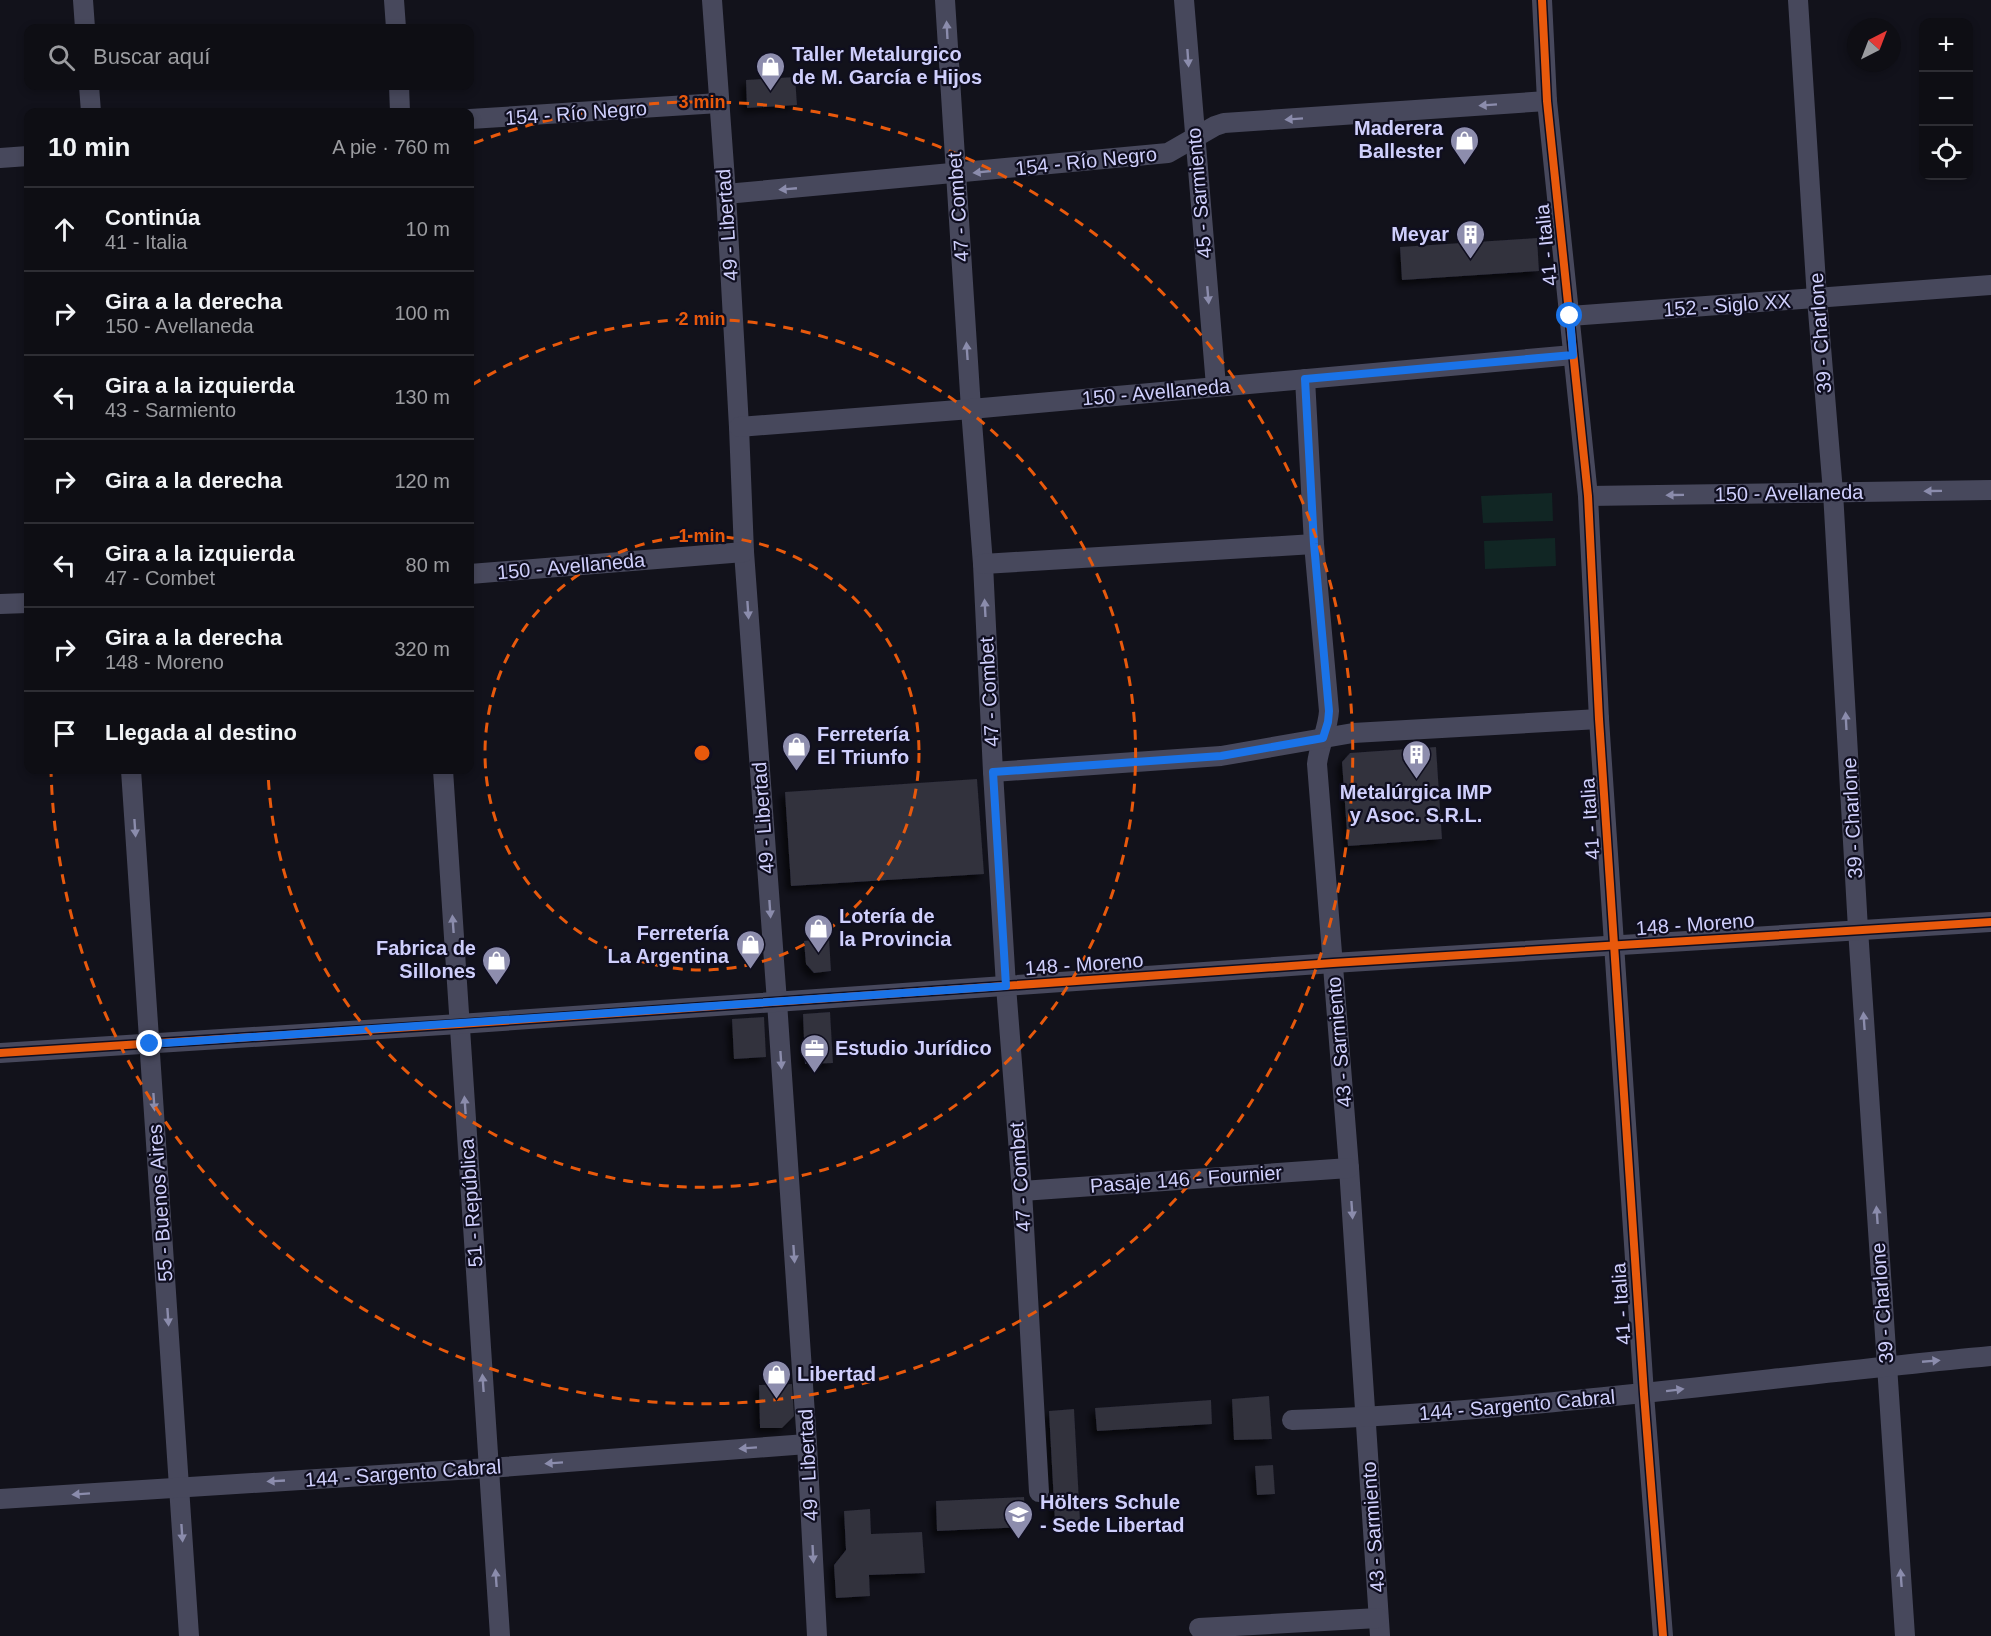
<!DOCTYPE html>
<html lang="es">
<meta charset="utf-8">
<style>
:root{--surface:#0e0e14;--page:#17171d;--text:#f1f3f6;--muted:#9b9ca0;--line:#2e2e34}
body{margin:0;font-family:Helvetica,sans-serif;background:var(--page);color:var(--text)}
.controls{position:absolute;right:18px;top:18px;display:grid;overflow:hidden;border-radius:12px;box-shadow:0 3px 9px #0003}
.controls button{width:54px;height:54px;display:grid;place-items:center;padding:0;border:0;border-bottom:2px solid var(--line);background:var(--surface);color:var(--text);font:30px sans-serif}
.compass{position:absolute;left:1847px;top:18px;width:54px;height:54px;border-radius:50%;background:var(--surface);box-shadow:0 3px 9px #0003;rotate:42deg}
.stop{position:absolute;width:18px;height:18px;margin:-14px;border:4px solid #1a73e8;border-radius:50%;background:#fff}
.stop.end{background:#1a73e8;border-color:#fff;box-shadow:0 2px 6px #0008}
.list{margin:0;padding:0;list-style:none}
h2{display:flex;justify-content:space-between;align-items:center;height:78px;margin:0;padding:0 24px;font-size:26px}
h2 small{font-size:20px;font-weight:400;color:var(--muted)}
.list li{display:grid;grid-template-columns:39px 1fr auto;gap:18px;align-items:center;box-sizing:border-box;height:84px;padding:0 24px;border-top:2px solid var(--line)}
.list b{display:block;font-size:22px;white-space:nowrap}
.list p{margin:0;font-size:20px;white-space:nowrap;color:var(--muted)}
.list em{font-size:20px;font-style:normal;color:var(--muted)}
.icon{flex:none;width:33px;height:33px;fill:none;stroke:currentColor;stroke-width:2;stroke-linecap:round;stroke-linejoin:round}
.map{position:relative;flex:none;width:1991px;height:1636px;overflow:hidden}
.search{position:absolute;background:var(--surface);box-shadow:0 3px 9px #0003;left:24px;top:24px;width:450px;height:66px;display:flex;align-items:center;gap:15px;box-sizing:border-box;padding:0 21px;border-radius:12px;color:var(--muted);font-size:22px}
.panel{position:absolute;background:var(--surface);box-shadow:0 3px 9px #0003;left:24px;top:108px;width:450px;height:666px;border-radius:12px}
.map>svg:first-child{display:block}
.green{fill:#112624}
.building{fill:#30303d;filter:url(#shadow)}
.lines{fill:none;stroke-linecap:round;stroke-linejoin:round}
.minor{stroke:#47485c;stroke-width:20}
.cycleway-casing{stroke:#0f0e1f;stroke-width:11}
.cycleway{stroke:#e8590c;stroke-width:8}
.oneway{fill:#8b8cac}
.route{stroke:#1a73e8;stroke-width:8}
.ring{fill:none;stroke:#e8590c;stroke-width:3;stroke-dasharray:10 8}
.labels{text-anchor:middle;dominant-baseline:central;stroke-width:4.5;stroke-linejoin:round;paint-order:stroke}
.poi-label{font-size:20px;font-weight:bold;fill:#cfcffc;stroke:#0f0e1f;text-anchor:start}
.street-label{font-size:20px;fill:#cfcffc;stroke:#0f0e1f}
.centre{fill:#e8590c;stroke:#0f0e1f;stroke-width:3}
.ring-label{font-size:18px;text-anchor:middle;font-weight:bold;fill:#e8590c;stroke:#0f0e1f;stroke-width:4.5;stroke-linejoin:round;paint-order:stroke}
</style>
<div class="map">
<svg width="1991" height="1636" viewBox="0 0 1991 1636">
<defs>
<filter id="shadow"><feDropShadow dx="-5" dy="5" stdDeviation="3" flood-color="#0009"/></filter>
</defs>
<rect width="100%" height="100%" fill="#12121b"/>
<g class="green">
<path d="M 1552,493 L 1553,521 L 1483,523 L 1481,496 Z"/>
<path d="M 1555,538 L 1556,566 L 1485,569 L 1484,541 Z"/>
</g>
<g class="building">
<path d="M 795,77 L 797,105 L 747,108 L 746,80 Z"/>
<path d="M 1537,238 L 1539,271 L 1402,280 L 1400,247 Z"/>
<path d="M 1436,747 L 1442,839 L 1348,846 L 1342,762 L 1350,753 Z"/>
<path d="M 977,779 L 984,874 L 791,886 L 785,792 Z"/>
<path d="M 829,938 L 831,971 L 814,973 L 806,964 L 804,941 Z"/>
<path d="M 830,1012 L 833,1063 L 805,1064 L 803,1014 Z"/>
<path d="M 764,1017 L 766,1057 L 734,1059 L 732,1019 Z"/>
<path d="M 792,1384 L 794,1416 L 782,1428 L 760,1428 L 759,1385 Z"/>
<path d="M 1269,1396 L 1272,1439 L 1234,1440 L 1232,1399 Z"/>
<path d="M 1211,1400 L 1212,1424 L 1097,1431 L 1095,1408 Z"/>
<path d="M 1074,1409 L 1080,1521 L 1055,1522 L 1049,1411 Z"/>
<path d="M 1273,1465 L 1275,1494 L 1257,1495 L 1255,1466 Z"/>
<path d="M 1024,1497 L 1026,1527 L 937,1531 L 936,1501 Z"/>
<path d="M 870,1509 L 871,1534 L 922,1532 L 925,1573 L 869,1575 L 870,1596 L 836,1598 L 834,1565 L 846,1550 L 844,1511 Z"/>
</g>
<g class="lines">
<g class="minor">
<path d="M 83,0 L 85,28"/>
<path d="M 394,0 L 396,28"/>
<path d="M 712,0 L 726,194 L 739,427 L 744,552 L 777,1002 L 807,1444 L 817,1636"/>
<path d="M 945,0 L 971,409 L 983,564 L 993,772 L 1006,986 L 1022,1191 L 1039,1492"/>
<path d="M 1184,0 L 1216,386"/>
<path d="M 1542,0 L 1547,101 L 1588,496 L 1599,719 L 1644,1394 L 1663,1636"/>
<path d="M 1798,0 L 1817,299 L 1833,492 L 1858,929 L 1905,1636"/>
<path d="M 89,86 L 91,112"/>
<path d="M 399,86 L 400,112"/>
<path d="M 470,119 L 719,103"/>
<path d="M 0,158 L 28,156"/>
<path d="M 726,194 L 1168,153 L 1215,126 L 1224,123 L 1547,101"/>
<path d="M 1570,316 L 1991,285"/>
<path d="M 1305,379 L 1314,544 L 1329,711 C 1328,729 1319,746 1317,764 L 1349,1168 L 1380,1636"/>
<path d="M 739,427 L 971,409 L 1573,355"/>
<path d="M 1588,496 L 1991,490"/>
<path d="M 983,564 L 1314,544"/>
<path d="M 470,574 L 744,552"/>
<path d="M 0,604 L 28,603"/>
<path d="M 131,770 L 189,1636"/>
<path d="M 443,770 L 500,1636"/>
<path d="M 993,772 L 1221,756 L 1353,733 L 1599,719"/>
<path d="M 0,1053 L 459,1024 L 1333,963 L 1991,922"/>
<path d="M 1022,1191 L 1349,1168"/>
<path d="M 1292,1420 C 1526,1412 1758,1378 1991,1356"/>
<path d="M 0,1499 L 489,1468 L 807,1444"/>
<path d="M 1199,1628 L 1378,1618"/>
</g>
<defs>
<g id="cycleway">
<path d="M 1542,0 L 1547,101 L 1588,496 L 1599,719 L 1644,1394 L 1663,1636"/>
<path d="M 0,1053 L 459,1024 L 1333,963 L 1991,922"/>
</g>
</defs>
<use href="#cycleway" class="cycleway-casing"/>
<use href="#cycleway" class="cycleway"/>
</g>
<defs><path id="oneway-solid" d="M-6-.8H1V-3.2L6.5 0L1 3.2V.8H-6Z" transform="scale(1.5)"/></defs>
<g class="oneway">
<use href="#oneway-solid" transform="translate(947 30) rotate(-93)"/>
<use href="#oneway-solid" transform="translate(1188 58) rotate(86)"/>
<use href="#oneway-solid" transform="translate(1488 105) rotate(176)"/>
<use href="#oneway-solid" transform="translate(1294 119) rotate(176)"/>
<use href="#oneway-solid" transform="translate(982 172) rotate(174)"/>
<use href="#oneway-solid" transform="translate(788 189) rotate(175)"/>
<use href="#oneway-solid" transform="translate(1208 295) rotate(85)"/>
<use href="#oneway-solid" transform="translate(967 351) rotate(-94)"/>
<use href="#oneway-solid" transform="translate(1933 491) rotate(179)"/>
<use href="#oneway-solid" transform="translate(1675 495) rotate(179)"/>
<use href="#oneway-solid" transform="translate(985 608) rotate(-93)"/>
<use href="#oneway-solid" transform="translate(748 610) rotate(86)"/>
<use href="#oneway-solid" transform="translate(1846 721) rotate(-93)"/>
<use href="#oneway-solid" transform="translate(135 828) rotate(86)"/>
<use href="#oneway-solid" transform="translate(770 909) rotate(86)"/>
<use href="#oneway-solid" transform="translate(453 924) rotate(-94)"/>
<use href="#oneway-solid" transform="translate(1864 1021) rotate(-94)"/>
<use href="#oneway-solid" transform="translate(781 1060) rotate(86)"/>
<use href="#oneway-solid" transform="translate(154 1102) rotate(86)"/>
<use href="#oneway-solid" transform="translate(465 1105) rotate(-94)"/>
<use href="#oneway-solid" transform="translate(1352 1210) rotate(86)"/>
<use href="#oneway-solid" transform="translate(1877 1215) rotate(-94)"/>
<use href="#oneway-solid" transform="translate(794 1254) rotate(86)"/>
<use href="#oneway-solid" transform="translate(168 1317) rotate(86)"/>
<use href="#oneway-solid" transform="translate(1931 1361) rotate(-5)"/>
<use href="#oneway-solid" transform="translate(483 1383) rotate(-94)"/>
<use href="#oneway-solid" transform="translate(1675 1390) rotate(-7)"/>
<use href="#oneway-solid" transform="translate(748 1448) rotate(176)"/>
<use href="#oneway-solid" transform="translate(554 1463) rotate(176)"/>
<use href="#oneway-solid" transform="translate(276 1481) rotate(177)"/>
<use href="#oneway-solid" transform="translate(81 1494) rotate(176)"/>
<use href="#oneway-solid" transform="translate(182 1533) rotate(86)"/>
<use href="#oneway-solid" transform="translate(813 1554) rotate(87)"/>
<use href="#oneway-solid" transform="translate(496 1578) rotate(-94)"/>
<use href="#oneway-solid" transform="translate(1901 1578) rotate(-94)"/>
</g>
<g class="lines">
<path class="route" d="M 150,1044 L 1006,986 L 993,772 L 1221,756 L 1323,738 L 1328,722 L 1329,711 L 1314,544 L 1305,379 L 1573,355 L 1570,316"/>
</g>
<g class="ring">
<circle cx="702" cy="753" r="217"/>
<path d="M472 385A434 434 0 1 1 268 772"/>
<path d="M474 143A651 651 0 1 1 51 770"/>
</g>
<defs>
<symbol id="shop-pin" viewBox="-11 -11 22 30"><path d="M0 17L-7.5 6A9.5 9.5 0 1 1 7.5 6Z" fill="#8d8dad" stroke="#0f0e1f"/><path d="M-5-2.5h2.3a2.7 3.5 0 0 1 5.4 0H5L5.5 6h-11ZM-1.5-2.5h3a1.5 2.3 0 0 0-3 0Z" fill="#fff"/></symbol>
<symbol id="building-pin" viewBox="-11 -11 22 30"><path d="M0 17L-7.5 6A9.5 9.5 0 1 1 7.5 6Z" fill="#8d8dad" stroke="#0f0e1f"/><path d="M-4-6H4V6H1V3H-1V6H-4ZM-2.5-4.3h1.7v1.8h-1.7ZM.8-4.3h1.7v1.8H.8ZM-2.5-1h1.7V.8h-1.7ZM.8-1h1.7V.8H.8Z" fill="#fff"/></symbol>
<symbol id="office-pin" viewBox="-11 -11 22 30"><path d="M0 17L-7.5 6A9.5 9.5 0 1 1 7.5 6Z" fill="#8d8dad" stroke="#0f0e1f"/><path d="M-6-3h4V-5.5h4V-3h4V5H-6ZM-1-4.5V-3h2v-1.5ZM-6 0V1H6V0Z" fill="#fff"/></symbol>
<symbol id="school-pin" viewBox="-11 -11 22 30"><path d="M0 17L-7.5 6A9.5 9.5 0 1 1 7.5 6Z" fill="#8d8dad" stroke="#0f0e1f"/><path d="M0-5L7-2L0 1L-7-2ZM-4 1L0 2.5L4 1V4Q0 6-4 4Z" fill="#fff"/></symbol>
</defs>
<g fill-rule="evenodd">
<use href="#shop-pin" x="754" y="50" width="33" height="45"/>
<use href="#shop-pin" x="1448" y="124" width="33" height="45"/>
<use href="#building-pin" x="1454" y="218" width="33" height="45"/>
<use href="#shop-pin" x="780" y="730" width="33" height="45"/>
<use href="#building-pin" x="1400" y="738" width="33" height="45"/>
<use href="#shop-pin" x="802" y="912" width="33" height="45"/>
<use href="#shop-pin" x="734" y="928" width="33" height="45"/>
<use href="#shop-pin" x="480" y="944" width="33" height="45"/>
<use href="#office-pin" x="798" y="1032" width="33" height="45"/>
<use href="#shop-pin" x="760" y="1358" width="33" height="45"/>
<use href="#school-pin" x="1002" y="1498" width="33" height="45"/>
</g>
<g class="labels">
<g class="poi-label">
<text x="792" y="54">Taller Metalurgico<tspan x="792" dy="23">de M. García e Hijos</tspan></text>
<text x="1443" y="128" text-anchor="end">Maderera<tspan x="1443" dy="23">Ballester</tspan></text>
<text x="1449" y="234" text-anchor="end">Meyar</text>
<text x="817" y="734">Ferretería<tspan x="817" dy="23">El Triunfo</tspan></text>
<text x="1416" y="792" text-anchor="middle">Metalúrgica IMP<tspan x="1416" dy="23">y Asoc. S.R.L.</tspan></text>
<text x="839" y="916">Lotería de<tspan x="839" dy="23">la Provincia</tspan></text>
<text x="729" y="933" text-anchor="end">Ferretería<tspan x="729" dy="23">La Argentina</tspan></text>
<text x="476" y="948" text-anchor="end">Fabrica de<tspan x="476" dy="23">Sillones</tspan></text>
<text x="835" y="1048">Estudio Jurídico</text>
<text x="797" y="1374">Libertad</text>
<text x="1040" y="1502">Hölters Schule<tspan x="1040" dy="23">- Sede Libertad</tspan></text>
</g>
<g class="street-label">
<text transform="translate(576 113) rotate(-4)">154 - Río Negro</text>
<text transform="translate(1086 161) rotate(-6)">154 - Río Negro</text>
<text transform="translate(1199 193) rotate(-95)">45 - Sarmiento</text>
<text transform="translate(958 207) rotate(-94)">47 - Combet</text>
<text transform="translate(727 225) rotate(-94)">49 - Libertad</text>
<text transform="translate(1546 245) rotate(-96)">41 - Italia</text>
<text transform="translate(1727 305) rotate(-4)">152 - Siglo XX</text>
<text transform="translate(1820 333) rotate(-94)">39 - Charlone</text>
<text transform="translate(1156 392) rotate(-5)">150 - Avellaneda</text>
<text transform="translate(1789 493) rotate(-1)">150 - Avellaneda</text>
<text transform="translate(571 566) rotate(-5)">150 - Avellaneda</text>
<text transform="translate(989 692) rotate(-93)">47 - Combet</text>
<text transform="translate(763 818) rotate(-94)">49 - Libertad</text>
<text transform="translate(1852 818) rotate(-93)">39 - Charlone</text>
<text transform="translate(1590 819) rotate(-94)">41 - Italia</text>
<text transform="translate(1695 924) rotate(-4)">148 - Moreno</text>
<text transform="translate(1084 964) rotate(-4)">148 - Moreno</text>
<text transform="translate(1339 1042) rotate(-95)">43 - Sarmiento</text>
<text transform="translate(1020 1177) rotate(-94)">47 - Combet</text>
<text transform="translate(1186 1179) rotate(-4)">Pasaje 146 - Fournier</text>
<text transform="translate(160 1203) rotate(-94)">55 - Buenos Aires</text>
<text transform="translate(471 1203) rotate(-94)">51 - República</text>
<text transform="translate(1882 1303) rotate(-94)">39 - Charlone</text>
<text transform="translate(1621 1304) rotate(-94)">41 - Italia</text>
<text transform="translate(1517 1405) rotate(-5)">144 - Sargento Cabral</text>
<text transform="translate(808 1465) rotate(-93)">49 - Libertad</text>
<text transform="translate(403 1473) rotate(-4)">144 - Sargento Cabral</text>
<text transform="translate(1373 1527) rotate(-94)">43 - Sarmiento</text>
</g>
</g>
<circle cx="702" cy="753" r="9" class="centre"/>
<g class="ring-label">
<text x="702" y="108">3 min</text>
<text x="702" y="325">2 min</text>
<text x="702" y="542">1 min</text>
</g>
</svg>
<div class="controls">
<button>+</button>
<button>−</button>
<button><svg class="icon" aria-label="locate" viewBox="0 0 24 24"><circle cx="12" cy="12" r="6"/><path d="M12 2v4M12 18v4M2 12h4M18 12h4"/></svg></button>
</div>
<svg class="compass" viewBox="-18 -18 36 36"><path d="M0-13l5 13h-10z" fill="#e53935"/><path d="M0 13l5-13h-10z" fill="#9b9ca0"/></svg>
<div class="stop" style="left:1570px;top:316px"></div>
<div class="stop end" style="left:150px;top:1044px"></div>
<div class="search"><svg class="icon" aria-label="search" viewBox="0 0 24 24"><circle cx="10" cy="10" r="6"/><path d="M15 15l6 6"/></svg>Buscar aquí</div>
<section class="panel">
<h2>10 min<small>A pie · 760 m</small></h2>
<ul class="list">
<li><svg class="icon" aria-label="ahead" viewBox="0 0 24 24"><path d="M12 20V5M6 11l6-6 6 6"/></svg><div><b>Continúa</b><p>41 - Italia</p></div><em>10 m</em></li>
<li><svg class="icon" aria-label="right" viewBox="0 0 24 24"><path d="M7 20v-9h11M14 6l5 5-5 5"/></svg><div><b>Gira a la derecha</b><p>150 - Avellaneda</p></div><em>100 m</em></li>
<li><svg class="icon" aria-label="left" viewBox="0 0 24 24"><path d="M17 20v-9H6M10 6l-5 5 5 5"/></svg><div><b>Gira a la izquierda</b><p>43 - Sarmiento</p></div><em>130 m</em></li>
<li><svg class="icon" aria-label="right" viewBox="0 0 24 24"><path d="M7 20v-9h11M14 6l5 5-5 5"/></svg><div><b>Gira a la derecha</b></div><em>120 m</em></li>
<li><svg class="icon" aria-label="left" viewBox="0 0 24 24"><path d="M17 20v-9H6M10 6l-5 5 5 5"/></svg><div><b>Gira a la izquierda</b><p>47 - Combet</p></div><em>80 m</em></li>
<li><svg class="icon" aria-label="right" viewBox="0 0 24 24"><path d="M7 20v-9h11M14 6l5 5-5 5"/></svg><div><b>Gira a la derecha</b><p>148 - Moreno</p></div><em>320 m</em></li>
<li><svg class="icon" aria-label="arrive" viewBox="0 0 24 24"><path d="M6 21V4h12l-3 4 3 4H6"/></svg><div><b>Llegada al destino</b></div></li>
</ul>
</section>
</div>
